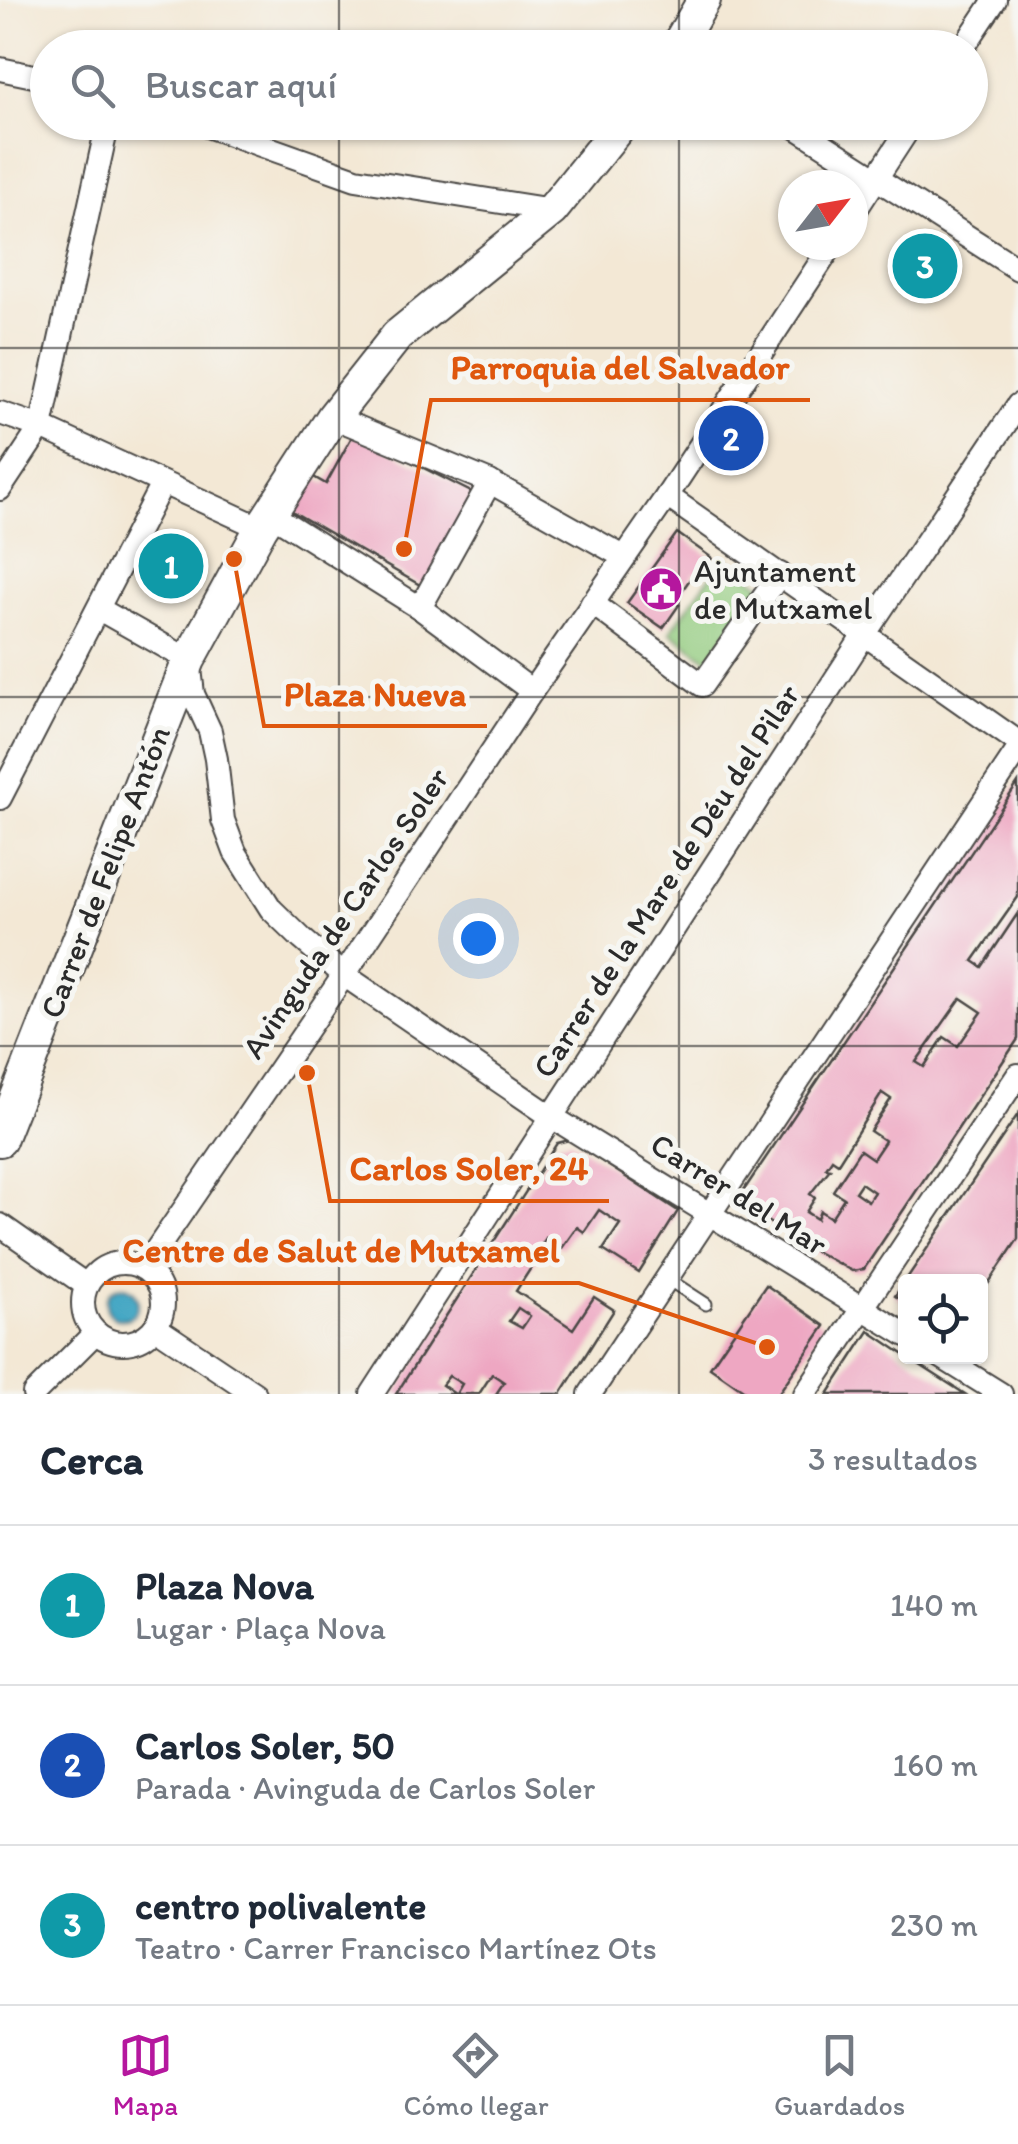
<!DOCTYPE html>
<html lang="es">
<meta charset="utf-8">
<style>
:root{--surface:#fff;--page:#f6f6f7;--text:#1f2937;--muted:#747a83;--line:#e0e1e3;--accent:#b5179e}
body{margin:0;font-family:Itim,sans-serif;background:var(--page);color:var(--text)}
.controls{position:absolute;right:30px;bottom:30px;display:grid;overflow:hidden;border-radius:10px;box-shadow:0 2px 8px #0004}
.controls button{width:90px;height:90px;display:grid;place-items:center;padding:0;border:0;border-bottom:2px solid var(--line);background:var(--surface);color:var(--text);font:50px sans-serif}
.compass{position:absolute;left:778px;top:170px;width:90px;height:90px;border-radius:50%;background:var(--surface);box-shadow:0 2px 8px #0004;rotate:59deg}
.you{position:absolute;left:478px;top:938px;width:35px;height:35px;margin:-25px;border:8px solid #fff;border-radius:50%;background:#1a73e8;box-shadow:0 0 0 15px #1a73e833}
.badge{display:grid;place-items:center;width:65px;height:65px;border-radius:50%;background:var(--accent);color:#fff;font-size:32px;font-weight:700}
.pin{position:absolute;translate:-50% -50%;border:5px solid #fff;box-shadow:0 2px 10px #0006}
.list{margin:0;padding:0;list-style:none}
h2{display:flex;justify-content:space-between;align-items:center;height:130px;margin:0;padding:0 40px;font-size:42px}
h2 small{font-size:32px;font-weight:400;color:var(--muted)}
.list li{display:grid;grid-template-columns:65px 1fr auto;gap:30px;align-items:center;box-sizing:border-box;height:160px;padding:0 40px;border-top:2px solid var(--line)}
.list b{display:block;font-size:38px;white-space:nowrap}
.list p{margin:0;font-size:32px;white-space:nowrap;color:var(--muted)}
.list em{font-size:32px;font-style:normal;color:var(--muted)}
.icon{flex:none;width:55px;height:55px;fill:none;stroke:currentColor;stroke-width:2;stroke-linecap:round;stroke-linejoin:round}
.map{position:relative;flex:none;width:1018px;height:1394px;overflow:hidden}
.search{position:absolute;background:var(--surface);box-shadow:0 2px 8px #0004;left:30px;right:30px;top:30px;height:110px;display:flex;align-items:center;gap:25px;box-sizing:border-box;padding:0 35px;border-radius:55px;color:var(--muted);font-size:38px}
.sheet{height:610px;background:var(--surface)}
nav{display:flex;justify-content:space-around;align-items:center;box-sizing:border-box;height:140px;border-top:2px solid var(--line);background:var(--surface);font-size:28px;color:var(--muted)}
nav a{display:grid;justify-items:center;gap:5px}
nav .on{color:var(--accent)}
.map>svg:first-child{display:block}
.green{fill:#92cb7e;stroke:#5e7b54;stroke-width:2.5}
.water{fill:#44a7c4;stroke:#386978;stroke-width:2.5}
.building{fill:#eea7c2;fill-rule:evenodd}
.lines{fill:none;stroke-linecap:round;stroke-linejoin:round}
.lane-casing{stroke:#494744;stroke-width:15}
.street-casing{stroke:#494744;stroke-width:26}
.secondary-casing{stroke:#494744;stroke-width:36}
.lane{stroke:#fff;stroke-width:11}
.street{stroke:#fff;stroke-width:22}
.secondary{stroke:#fff;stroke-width:32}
.grid{fill:none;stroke:#2b2b2b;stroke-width:2.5;stroke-opacity:0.55}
.labels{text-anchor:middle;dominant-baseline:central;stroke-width:10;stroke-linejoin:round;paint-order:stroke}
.poi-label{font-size:32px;fill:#2b2b2b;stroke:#f6f6f2;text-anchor:start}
.street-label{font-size:32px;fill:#2b2b2b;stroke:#f6f6f2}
.leader{fill:none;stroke:#df570e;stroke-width:4}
.callout-dot{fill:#df570e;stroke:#f6f6f2;stroke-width:4}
.callout-label{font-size:35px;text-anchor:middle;font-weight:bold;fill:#df570e;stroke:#f6f6f2;stroke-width:10;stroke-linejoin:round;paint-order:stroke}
</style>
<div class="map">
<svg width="1018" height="1394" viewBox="0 0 1018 1394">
<rect width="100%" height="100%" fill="#f6f6f2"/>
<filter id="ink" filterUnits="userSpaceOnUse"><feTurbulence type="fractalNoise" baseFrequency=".01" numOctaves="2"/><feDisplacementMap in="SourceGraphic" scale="20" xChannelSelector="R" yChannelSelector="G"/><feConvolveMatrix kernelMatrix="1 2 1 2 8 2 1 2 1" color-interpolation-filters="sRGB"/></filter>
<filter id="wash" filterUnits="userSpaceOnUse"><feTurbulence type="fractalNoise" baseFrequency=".0048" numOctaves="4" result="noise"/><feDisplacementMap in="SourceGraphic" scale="40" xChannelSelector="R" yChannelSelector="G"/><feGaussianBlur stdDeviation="2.25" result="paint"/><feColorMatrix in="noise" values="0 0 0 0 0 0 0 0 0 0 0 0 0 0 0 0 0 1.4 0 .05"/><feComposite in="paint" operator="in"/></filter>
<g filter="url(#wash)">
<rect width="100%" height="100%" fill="#f3e8d5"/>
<path class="green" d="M 724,557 L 771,592 L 717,667 L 670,632 Z"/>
<circle class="water" cx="122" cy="1303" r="16"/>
<g id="blocks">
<g class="building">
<path d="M 354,433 L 479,496 L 427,589 L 290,510 L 310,475 L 326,484 Z"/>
<path d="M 677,533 L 712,558 L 700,575 L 695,572 L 674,602 L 679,605 L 663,628 L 627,603 Z"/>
<path d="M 1018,783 L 1018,897 L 973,961 L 982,967 L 1018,913 L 1018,1039 L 864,1269 L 852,1271 L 800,1243 L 743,1205 L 740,1196 ZM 961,998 L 982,1012 L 958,1046 L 944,1037 L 924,1067 L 916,1062 ZM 882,1093 L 891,1099 L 870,1131 L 885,1141 L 873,1159 L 860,1150 L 833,1191 L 844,1198 L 831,1218 L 820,1211 L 817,1219 L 806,1212 L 815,1198 L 810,1194 L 830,1169 L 826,1168 L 832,1159 L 838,1163 ZM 861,1183 L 874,1192 L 868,1201 L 855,1192 Z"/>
<path d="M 1018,1114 L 1018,1239 L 980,1296 L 980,1282 L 906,1282 L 906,1303 L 895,1296 Z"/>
<path d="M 569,1140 L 678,1211 L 639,1273 L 603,1250 L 620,1224 L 599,1210 L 584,1232 L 577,1227 L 562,1248 L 546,1238 L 534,1256 L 538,1257 L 516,1291 L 573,1329 L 594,1297 L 614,1310 L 561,1394 L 496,1394 L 504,1382 L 492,1374 L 479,1394 L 456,1394 L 462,1384 L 449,1376 L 442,1385 L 455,1394 L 396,1394 L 557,1143 ZM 518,1308 L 530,1316 L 522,1328 L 509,1321 Z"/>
<path d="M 766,1285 L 825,1326 L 778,1394 L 749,1394 L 710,1367 Z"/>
<path d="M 869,1331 L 906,1356 L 965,1394 L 828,1394 Z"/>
</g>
</g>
</g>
<g filter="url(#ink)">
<use href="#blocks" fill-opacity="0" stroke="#494744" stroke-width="2.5"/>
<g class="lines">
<defs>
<path id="lane" d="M 666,1278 L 706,1304"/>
<g id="street">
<path d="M 963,48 L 995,0"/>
<path d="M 0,69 L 48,79"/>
<path d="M 196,122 L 356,179 L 552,210"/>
<path d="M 788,122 L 1018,269"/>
<path d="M 853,214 L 913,122"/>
<path d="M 0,413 L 41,427 L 261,528"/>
<path d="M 333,417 L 490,482 L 624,557"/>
<path d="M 0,489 L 41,427 L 108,122"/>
<path d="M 667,496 L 1018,742"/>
<path d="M 271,514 L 420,608 L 532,691"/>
<path d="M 592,603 L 702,685 L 780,574"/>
<path d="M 420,608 L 490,482"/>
<path d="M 99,609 L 189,660 L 193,694 L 210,731 L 216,759 L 223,820 L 235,852 L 271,909 L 302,939 L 344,975 L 552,1117 L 906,1335"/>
<path d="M 0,798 L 162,484"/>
<path d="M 0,1225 L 86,1285"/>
<circle cx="123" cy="1303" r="40"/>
<path d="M 144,1268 L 344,975 L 532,691 L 667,496 L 832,245"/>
<path d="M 155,1327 L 255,1394"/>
<path d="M 940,1356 L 1001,1394"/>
<path d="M 34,1394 L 95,1333"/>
<path d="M 372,1394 L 866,632 L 1018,405"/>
<path d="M 590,1394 L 1018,750"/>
<path d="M 805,1394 L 1018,1075"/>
</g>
<g id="secondary">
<path d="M 676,48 L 704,0"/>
<path d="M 0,1140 L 189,660 L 261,528 L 333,417 L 397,336 L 552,210 L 623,122"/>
</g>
</defs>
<use href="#lane" class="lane-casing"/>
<use href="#street" class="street-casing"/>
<use href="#secondary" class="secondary-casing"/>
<use href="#lane" class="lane"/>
<use href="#street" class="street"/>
<use href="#secondary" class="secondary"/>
</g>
</g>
<path class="grid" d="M 339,0 L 339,48M 679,0 L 679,48M 339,122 L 339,1394M 679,122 L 679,1394M 0,348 L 1018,348M 0,697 L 1018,697M 0,1046 L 1018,1046"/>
<defs>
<symbol id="civic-disc" viewBox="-11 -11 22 22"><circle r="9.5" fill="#b5179e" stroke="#f6f6f2"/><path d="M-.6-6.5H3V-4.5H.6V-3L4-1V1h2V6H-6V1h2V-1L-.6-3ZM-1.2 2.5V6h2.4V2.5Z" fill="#fff"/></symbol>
</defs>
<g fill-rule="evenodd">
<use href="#civic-disc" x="636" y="564" width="50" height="50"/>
</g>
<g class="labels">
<g class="poi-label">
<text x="694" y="571">Ajuntament<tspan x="694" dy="37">de Mutxamel</tspan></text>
</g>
<g class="street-label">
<text transform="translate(105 872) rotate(-69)">Carrer de Felipe Antón</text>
<text transform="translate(666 881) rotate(-57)">Carrer de la Mare de Déu del Pilar</text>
<text transform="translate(345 913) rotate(-56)">Avinguda de Carlos Soler</text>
<text transform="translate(739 1194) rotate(32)">Carrer del Mar</text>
</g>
</g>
<path class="leader" d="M404 549L431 400H810M234 559L264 726H487M307 1073L330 1201H609M767 1347L579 1283H104"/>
<g class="callout-dot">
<circle cx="404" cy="549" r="10"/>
<circle cx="234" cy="559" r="10"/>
<circle cx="307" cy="1073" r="10"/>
<circle cx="767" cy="1347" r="10"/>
</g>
<g class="callout-label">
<text x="620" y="379">Parroquia del Salvador</text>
<text x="375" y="706">Plaza Nueva</text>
<text x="469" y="1180">Carlos Soler, 24</text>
<text x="341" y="1262">Centre de Salut de Mutxamel</text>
</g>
</svg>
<div class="controls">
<button><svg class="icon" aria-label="locate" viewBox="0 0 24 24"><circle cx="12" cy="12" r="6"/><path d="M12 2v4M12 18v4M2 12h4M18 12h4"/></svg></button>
</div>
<svg class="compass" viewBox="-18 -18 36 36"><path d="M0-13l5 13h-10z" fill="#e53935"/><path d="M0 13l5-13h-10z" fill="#747a83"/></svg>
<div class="you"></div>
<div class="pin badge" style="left:171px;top:566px;background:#0f9aa8">1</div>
<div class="pin badge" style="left:731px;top:438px;background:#1a4fb4">2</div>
<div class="pin badge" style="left:925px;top:266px;background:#0f9aa8">3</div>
<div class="search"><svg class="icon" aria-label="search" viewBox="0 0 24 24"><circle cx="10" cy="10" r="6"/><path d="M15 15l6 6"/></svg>Buscar aquí</div>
</div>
<section class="sheet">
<h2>Cerca<small>3 resultados</small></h2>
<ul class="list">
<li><span class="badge" style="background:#0f9aa8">1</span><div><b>Plaza Nova</b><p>Lugar · Plaça Nova</p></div><em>140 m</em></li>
<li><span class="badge" style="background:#1a4fb4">2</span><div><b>Carlos Soler, 50</b><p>Parada · Avinguda de Carlos Soler</p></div><em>160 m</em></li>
<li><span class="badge" style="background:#0f9aa8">3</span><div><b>centro polivalente</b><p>Teatro · Carrer Francisco Martínez Ots</p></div><em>230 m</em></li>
</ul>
</section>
<nav>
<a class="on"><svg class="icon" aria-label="map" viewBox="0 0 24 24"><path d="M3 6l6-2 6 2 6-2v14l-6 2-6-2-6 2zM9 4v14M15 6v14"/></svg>Mapa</a>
<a><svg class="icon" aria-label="directions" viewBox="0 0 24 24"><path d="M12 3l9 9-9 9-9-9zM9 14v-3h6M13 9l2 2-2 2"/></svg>Cómo llegar</a>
<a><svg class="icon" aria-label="saved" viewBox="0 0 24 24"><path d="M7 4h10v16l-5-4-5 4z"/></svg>Guardados</a>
</nav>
